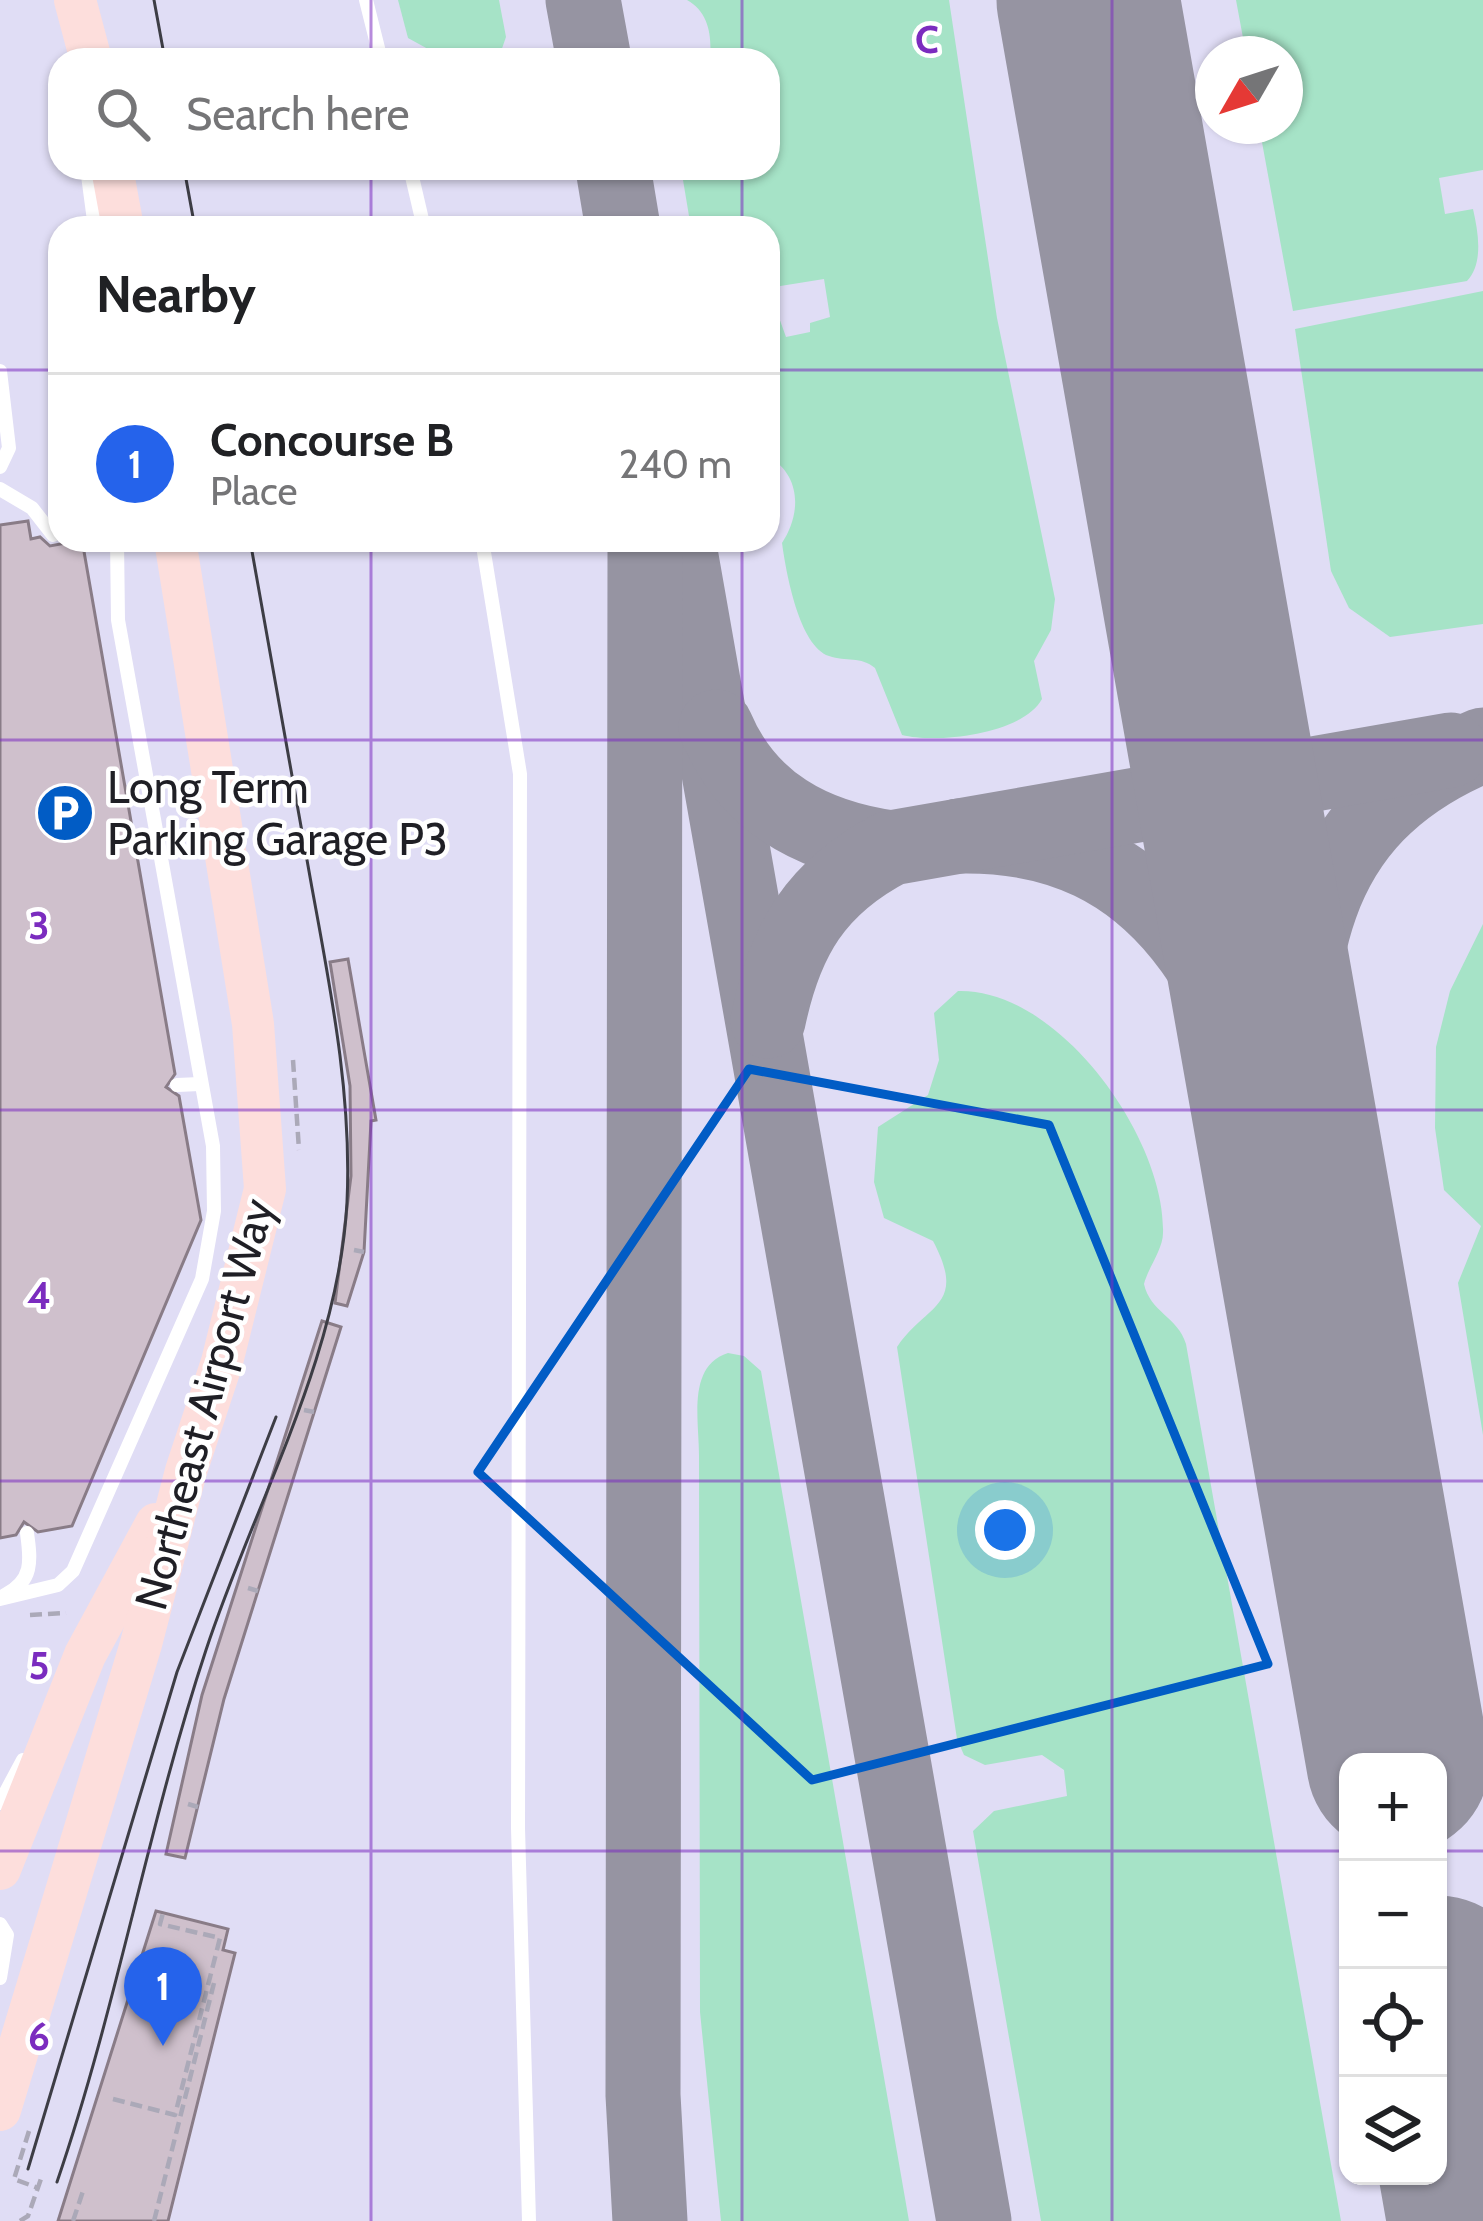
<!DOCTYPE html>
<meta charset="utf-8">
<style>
:root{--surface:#fff;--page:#f6f6f6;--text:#202124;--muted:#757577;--line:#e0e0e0;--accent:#2563eb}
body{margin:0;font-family:Cabin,sans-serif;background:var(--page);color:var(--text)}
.controls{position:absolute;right:36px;bottom:36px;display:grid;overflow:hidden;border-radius:24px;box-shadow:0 3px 9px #0004}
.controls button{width:108px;height:108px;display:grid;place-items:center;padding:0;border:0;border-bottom:3px solid var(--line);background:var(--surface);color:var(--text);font:60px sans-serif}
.compass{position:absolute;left:1195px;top:36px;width:108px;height:108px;border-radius:50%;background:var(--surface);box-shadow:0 3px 9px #0004;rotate:231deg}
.you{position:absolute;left:1005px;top:1530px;width:42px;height:42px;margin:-30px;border:9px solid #fff;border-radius:50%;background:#1a73e8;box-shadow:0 0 0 18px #1a73e833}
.badge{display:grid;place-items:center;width:78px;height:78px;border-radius:50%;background:var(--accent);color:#fff;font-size:39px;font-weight:700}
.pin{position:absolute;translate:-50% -99px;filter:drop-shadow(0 3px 6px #0008)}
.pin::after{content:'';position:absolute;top:63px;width:42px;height:36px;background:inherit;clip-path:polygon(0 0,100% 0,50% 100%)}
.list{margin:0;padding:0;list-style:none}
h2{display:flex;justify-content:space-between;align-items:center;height:156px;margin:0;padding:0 48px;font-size:51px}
h2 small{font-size:39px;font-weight:400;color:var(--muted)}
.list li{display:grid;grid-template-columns:78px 1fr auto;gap:36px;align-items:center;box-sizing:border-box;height:180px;padding:0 48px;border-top:3px solid var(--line)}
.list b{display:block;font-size:45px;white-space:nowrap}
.list p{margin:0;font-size:39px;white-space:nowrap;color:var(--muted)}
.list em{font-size:39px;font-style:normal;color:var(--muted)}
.icon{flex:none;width:66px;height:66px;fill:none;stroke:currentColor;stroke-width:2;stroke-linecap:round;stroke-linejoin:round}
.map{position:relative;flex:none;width:1483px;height:2221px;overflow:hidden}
.search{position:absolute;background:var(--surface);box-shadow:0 3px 9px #0004;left:48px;top:48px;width:732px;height:132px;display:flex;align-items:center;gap:30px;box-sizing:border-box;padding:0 42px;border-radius:36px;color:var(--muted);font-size:45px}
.panel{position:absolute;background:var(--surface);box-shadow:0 3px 9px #0004;left:48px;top:216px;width:732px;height:336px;border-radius:36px}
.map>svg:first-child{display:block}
.built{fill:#e0ddf5;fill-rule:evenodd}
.green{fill:#a6e3c7}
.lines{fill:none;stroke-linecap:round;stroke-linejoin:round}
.taxiway{stroke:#9694a2;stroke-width:75}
.runway{stroke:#9694a2;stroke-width:183}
.building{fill:#cfc0cc;stroke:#897c87;stroke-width:3}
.path{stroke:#aba9b8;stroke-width:4.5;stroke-dasharray:12 6;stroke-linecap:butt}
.service{stroke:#fff;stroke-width:14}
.primary{stroke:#fddedc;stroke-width:42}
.tram{stroke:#3d3d45;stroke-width:3}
.marked{fill:none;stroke:#015cc5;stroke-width:9;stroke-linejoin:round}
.grid{fill:none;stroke:#7b2cbf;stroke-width:3;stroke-opacity:0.55}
.labels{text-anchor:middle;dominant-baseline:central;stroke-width:9;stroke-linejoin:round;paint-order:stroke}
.poi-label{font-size:45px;fill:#1f1f25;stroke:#fff;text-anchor:start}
.street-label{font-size:45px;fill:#1f1f25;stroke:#fff}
.grid-label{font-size:39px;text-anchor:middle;font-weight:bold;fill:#7b2cbf;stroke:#fff;stroke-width:9;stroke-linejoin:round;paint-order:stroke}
</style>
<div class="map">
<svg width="1483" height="2221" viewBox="0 0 1483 2221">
<rect width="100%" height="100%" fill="#eeecfe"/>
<path class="built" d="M 0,0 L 1483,0 L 1483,2221 L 0,2221 ZM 1213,54 L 1285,54 L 1285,126 L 1213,126 ZM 60,60 L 768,60 L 768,168 L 60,168 ZM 60,228 L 768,228 L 768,540 L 60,540 ZM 1348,1762 L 1438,1762 L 1438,2176 L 1348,2176 Z"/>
<g class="green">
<path d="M 398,0 L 499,0 L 506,37 L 498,60 L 448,60 L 408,38 Z"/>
<path d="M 687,0 L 949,0 L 997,318 L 1055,599 L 1051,630 L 1034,661 L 1042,699 C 1023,734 938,744 902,735 L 875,668 C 861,656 846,662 829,656 C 799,646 786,572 782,543 C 801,514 802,476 768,456 L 768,308 L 777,312 L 786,337 L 810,332 L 810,323 L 830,317 L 824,279 L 768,288 L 768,228 L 691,228 L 681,168 L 768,168 L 768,60 L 710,60 C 712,36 709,12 687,0 Z"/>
<path d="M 1236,0 L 1483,0 L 1483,170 L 1439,178 L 1445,214 L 1473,209 C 1479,235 1483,264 1467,281 L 1293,311 L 1259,126 L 1285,126 L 1285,54 L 1246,54 Z"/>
<path d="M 1483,291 L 1483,624 L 1390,637 L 1349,608 L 1331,571 L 1295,329 Z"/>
<path d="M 1483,924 L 1483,1435 L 1458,1283 L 1481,1226 L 1444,1190 L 1435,1128 L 1436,1047 L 1450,991 Z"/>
<path d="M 958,991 C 1059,988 1166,1139 1163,1233 C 1163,1249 1148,1268 1144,1284 C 1150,1312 1178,1317 1186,1344 L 1341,2221 L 1041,2221 L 973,1831 L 994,1811 L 1067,1796 L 1064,1770 L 1042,1755 L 985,1765 L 964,1755 L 957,1739 L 897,1347 C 926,1304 968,1307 933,1241 L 884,1218 L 874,1182 L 878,1127 L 928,1095 L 939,1060 L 934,1013 Z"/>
<path d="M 728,1353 L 744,1356 L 761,1371 L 909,2221 L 721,2221 L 700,2012 L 699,1455 C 699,1420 687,1366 728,1353 Z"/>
</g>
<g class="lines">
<g class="taxiway">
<path d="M 583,0 L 594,60"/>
<path d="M 613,168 L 623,228"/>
<path d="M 678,540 L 974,2221"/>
<path d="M 645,550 L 643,2095 L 650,2221"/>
<path d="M 716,727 C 748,803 813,837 891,848"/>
<path d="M 959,836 C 1168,832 1232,997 1293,1165 C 1297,984 1289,825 1483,745"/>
<path d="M 768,1021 C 785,939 816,887 891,848 L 1451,750"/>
</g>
<g class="runway">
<path d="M 1088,0 L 1398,1762"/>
<path d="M 1438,1987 L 1479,2221"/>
</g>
</g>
<g class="building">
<path d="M 28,521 L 31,539 L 40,537 L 50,546 L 82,540 L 175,1074 L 166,1087 L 179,1096 L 201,1220 L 72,1526 L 38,1532 L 24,1522 L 16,1535 L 0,1538 L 0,525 Z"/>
<path d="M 348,959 L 376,1120 L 371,1121 L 364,1252 L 347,1306 L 335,1303 L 351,1176 L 350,1086 L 330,962 Z"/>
<path d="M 322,1321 L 341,1327 L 224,1699 L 185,1858 L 166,1854 L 202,1695 Z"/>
<path d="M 156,1911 L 228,1929 L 223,1950 L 235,1953 L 168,2221 L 58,2221 Z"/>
</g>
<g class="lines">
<g class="path">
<path d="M 293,1060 L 299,1150"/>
<path d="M 354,1250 L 364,1252"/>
<path d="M 304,1410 L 314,1412"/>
<path d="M 248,1588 L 258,1591"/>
<path d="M 30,1615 L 66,1613"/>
<path d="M 188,1804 L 198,1807"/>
<path d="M 113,2099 L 175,2115 L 220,1938 L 160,1924 L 163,1913"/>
<path d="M 29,2131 L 14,2179 L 38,2188"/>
<path d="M 20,2221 L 28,2216 L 42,2176"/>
<path d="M 73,2221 L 83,2191"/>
<path d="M 154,2221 L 214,1983"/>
</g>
<g class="service">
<path d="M 366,0 L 381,60"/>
<path d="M 87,168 L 95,228"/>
<path d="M 410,168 L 424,228"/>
<path d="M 0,371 L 9,448 L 0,467"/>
<path d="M 0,489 L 32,508 L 53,535"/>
<path d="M 482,540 L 520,774 L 518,1828 L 529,2221"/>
<path d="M 177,1085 L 200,1084"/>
<path d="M 5,1595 C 33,1581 31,1561 27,1533"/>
<path d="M 0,1599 L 58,1585 L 73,1571 L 202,1279 L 214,1211 L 213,1146 L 118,620 L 117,540"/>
<path d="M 0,1803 L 23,1760"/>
<path d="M 0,1924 L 7,1935 L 0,1978"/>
</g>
<g class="primary">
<path d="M 75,0 L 91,60"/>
<path d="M 112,168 L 123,228"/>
<path d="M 0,1869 L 85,1655 L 156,1524"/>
<path d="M 0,2110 L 141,1644 L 186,1471 L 222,1362 L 265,1189 L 253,1024 L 175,540"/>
</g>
<g class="tram">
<path d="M 154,0 L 165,60"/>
<path d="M 184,168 L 195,228"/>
<path d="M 28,2169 L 177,1672 L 276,1417"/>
<path d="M 57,2182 C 117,2007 148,1825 206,1650 C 254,1504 339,1358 347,1202 C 352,1096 331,992 312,888 C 292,772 271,656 250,540"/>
</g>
</g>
<path class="marked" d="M 749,1069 L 1049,1125 L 1268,1664 L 812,1780 L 478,1472 Z"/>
<path class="grid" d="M 371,0 L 371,60M 742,0 L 742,60M 1112,0 L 1112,2221M 371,168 L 371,228M 742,168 L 742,228M 0,370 L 60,370M 768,370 L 1483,370M 371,540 L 371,2221M 742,540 L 742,2221M 0,740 L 1483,740M 0,1110 L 1483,1110M 0,1481 L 1483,1481M 0,1851 L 1348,1851M 1438,1851 L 1483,1851"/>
<defs>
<symbol id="parking-disc" viewBox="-11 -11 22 22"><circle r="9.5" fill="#015cc5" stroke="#fff"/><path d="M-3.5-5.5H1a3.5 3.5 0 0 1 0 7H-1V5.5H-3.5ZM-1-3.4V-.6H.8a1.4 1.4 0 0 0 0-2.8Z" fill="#fff"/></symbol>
</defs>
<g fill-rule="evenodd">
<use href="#parking-disc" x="32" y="780" width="66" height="66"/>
</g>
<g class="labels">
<g class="poi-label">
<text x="107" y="787">Long Term<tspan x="107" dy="52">Parking Garage P3</tspan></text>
</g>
<g class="street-label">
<text transform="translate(204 1404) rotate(-75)">Northeast Airport Way</text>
</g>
</g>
<g class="grid-label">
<text x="927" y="53">C</text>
<text x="39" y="939">3</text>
<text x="39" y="1309">4</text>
<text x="39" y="1679">5</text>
<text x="39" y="2050">6</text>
</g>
</svg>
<div class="controls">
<button>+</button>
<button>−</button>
<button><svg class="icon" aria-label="locate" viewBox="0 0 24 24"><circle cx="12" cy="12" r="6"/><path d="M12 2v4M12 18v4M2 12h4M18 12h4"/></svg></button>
<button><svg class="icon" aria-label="layers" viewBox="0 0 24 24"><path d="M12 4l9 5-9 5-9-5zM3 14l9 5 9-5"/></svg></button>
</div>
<svg class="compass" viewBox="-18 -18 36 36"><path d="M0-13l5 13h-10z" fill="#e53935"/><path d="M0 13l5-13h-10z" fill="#757577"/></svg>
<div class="you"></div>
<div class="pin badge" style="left:163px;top:2046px">1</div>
<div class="search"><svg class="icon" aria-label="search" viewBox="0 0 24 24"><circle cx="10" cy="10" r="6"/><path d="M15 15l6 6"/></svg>Search here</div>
<section class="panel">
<h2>Nearby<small></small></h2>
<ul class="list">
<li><span class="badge">1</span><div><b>Concourse B</b><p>Place</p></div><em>240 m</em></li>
</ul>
</section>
</div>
